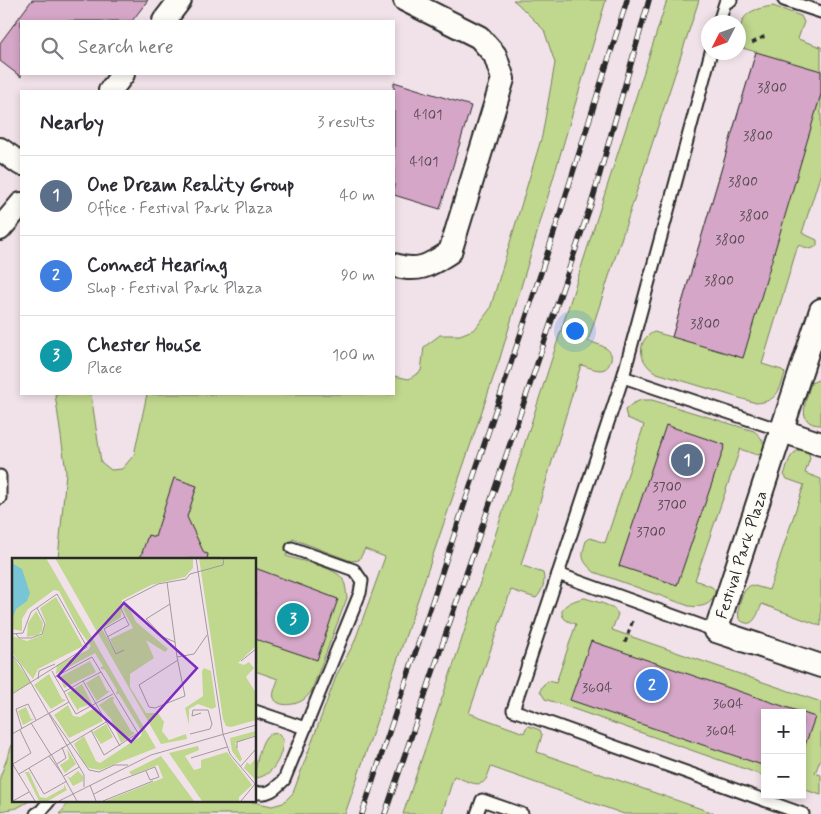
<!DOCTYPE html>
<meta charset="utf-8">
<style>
:root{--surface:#fff;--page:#f2f2f3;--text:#2b2b33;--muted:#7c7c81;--line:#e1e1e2;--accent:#d1495b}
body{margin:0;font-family:Mynerve,sans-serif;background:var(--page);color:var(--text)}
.controls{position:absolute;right:15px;bottom:15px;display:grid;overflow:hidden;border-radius:0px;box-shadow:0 2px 8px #0003}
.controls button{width:45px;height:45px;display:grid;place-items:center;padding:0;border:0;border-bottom:1px solid var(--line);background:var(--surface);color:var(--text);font:25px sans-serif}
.compass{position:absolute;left:701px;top:15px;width:45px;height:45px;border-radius:50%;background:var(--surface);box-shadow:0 2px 8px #0003;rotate:228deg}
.you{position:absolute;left:574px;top:330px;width:18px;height:18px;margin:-12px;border:4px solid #fff;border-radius:50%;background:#1a73e8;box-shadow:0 0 0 8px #1a73e833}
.badge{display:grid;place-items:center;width:32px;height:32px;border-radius:50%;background:var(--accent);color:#fff;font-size:16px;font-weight:700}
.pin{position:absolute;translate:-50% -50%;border:2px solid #fff;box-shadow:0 1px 5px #0006}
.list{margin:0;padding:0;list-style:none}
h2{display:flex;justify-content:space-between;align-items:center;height:65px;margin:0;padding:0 20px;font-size:21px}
h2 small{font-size:16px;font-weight:400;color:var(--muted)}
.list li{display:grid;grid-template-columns:32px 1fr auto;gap:15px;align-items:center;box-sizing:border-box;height:80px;padding:0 20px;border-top:1px solid var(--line)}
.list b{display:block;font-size:19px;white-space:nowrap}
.list p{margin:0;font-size:16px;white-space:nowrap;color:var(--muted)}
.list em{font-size:16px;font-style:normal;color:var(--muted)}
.icon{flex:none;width:28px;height:28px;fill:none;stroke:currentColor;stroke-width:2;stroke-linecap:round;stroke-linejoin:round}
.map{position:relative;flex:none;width:821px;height:814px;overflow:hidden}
.search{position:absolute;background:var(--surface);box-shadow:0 2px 8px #0003;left:20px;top:20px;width:375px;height:55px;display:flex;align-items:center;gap:12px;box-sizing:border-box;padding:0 18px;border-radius:0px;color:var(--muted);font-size:19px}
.panel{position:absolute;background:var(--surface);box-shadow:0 2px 8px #0003;left:20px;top:90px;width:375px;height:305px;border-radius:0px}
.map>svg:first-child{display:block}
.green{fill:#c0d78e;stroke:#76815c}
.building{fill:#d5a6c7;stroke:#2b2b2b}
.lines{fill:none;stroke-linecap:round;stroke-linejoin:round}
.service-casing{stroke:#2b2b2b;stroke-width:15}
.minor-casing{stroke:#2b2b2b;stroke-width:26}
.path{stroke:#2b2b2b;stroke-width:3;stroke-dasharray:5 4;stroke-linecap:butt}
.service{stroke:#fdfcf7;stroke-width:11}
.minor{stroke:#fdfcf7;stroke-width:22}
.rail-casing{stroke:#2b2b2b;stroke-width:5.5}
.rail{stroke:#fdfcf7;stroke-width:4;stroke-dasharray:11;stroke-linecap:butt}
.labels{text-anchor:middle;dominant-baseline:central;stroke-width:4;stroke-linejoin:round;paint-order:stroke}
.number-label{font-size:14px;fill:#564a52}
.street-label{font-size:16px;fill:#2b2b2b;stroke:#fdfcf7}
.inset-road{fill:none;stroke:#a2999d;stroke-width:1}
.view{fill:#7b2cbf;fill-opacity:0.15;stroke:#7b2cbf;stroke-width:2.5}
.inset-edge{fill:none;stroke:#2b2b2b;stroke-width:2.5}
</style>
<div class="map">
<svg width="821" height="814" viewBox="0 0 821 814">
<rect width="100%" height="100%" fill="#f1e2e9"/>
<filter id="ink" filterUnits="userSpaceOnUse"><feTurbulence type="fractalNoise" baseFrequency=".02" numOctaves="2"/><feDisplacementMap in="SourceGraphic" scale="10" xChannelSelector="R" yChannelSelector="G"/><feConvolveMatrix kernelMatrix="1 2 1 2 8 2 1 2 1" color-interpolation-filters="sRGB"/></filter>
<g filter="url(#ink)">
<g class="green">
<path d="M 513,0 L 606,0 L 500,358 L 345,814 L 59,814 L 64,809 L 69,800 L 244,800 L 272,806 L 283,803 L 293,793 L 337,674 L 354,643 L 385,557 L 365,549 L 359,560 L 351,561 L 293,539 L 286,556 C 300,561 334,567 342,578 C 346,584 346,591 347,598 L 311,692 C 309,694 306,698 303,700 C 296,705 278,708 274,698 C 272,693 277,684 278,679 L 255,671 L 255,559 L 58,559 L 66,472 L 55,394 L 91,394 L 101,462 L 111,470 L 122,469 L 134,455 L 147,394 L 394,394 L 394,376 L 409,379 L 421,371 L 424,347 L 440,335 L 460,335 L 475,329 L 490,309 L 542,136 L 555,63 L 544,30 L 518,4 Z"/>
<path d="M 667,0 L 699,0 L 588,341 C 594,343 602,345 607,349 C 611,352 612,355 611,359 C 607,377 593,368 581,365 L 521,565 L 543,573 C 546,582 542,592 536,598 L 511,590 L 469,713 L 524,733 L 526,728 L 529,726 L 540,730 L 542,735 L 537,752 L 716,814 L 624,814 L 491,767 C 489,771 488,776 486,779 C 480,790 463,779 454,776 L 442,814 L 403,814 L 459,648 Z"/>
<path d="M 773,6 L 801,16 L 804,22 L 798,39 L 821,47 L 821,173 L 802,233 L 817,240 L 817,246 L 811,249 L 798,245 L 762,364 L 782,370 L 785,373 C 780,391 776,402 756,403 L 657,373 C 640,365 634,341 654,332 L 672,337 L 756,52 L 739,47 C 739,17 744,10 773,6 Z"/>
<path d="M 818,380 L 821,382 L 821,425 C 794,425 807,398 811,383 Z"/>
<path d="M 641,400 L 652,400 L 754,431 C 762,437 767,445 761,454 L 757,455 L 740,449 L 695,580 L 712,587 L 715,590 C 714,605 702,608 689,606 L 594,572 C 581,560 581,557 586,541 L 590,538 L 605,543 L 644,425 L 627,418 L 625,410 L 632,404 Z"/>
<path d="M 801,449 L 809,453 L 810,458 L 805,473 L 821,479 L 821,626 L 762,604 C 757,615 753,631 739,619 C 737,609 741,590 751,585 L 769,590 L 804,485 L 787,479 L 784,475 C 788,464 789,453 801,449 Z"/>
<path d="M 585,598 C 596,602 612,604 618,614 L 612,630 L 821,702 L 821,758 L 815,773 L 821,775 L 821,795 L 802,789 L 802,713 L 765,713 L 765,776 L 545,699 L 540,691 L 543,685 L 548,681 L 556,683 L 576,624 C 573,623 566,621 564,618 C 555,606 577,599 585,598 Z"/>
<path d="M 277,733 L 283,739 C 283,754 274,776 256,778 L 255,776 C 255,767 260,744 266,737 C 268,734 273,734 277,733 Z"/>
<path d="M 14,740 L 14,800 L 31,800 L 17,808 L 0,811 L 0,777 Z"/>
</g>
<g class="building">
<path d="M 32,0 L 148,0 L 132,21 L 21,21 L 21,77 L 0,61 L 0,43 Z"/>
<path d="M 756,52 L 821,71 L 821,94 L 743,358 L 672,337 Z"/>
<path d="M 394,82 L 471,106 L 440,209 L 394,195 Z"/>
<path d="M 666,425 L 725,445 L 677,585 L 619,566 Z"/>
<path d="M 174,478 L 197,486 L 187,517 L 204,553 L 208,554 L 207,559 L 140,559 L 148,535 L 155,537 Z"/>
<path d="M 255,568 L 338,599 L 317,660 L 255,639 Z"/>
<path d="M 591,641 L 815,717 L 802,754 L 802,713 L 765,713 L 765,766 L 570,700 Z"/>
</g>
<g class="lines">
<defs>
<g id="service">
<path d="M 784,0 L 821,12"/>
<path d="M 719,22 L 725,3 L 731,0"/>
<path d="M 623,377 L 783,431"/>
<path d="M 0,476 L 0,498"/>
<path d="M 558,574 L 623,377 L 711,52"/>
<path d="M 716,631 L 558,574 L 513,710 L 803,814"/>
<path d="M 255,711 L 305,728"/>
<path d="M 255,792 C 268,796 275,789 284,780 L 360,593 L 362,581 L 354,570 L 292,548"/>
<path d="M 36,814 L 41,811 L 50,800"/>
<path d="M 477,814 L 482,800 L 522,814"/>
</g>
<g id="minor">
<path d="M 164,21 L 180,0"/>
<path d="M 110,91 L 123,74"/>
<path d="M 0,149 L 21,164"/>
<path d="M 0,229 L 21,204"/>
<path d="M 394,265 C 419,273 430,265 450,252 L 503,79 L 495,55 L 479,37 L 405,0"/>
<path d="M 821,310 L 716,631 L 821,666"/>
<path d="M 783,431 L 821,444"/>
</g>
</defs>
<use href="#service" class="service-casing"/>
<use href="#minor" class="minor-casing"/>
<g class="path">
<path d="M 752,43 L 767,35"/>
<path d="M 625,643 L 633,620"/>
</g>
<use href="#service" class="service"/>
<use href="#minor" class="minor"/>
<defs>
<g id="rail">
<path d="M 362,814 L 554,233 L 627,0"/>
<path d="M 385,814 L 593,198 L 649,0"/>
</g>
</defs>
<use href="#rail" class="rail-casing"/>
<use href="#rail" class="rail"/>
</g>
</g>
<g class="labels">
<g class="number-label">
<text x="772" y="88">3800</text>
<text x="428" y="115">4101</text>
<text x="758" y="136">3800</text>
<text x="424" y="162">4101</text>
<text x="743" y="182">3800</text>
<text x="754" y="216">3800</text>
<text x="730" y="240">3800</text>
<text x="719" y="281">3800</text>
<text x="705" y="324">3800</text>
<text x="667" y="487">3700</text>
<text x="672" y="505">3700</text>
<text x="651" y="532">3700</text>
<text x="597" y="688">3604</text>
<text x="728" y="704">3604</text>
<text x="721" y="731">3604</text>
</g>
<g class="street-label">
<text transform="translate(742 555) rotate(-72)">Festival Park Plaza</text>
</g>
</g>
<g transform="translate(12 558)">
<rect width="244" height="244" fill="#f1e2e9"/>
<path d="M 0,0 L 34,0 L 144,190 L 88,212 L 77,210 L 71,204 L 62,186 L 72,178 L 84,203 L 88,205 L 129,178 L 130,174 L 107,136 L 104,136 L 105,132 L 93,112 L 88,110 L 91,108 L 83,95 L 44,116 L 45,107 L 76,92 L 79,88 L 66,70 L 47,33 L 42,32 L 16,51 L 10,61 L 10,73 L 0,71 ZM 43,0 L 181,0 L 181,10 L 173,19 L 139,27 L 110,42 L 109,59 L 90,71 L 106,99 L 98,81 L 121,70 L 111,51 L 114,44 L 124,64 L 156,91 L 153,94 L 134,82 L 142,100 L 118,116 L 118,129 L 134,155 L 146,155 L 152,164 L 150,173 L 157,182 L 174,176 L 175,181 L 149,186 ZM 187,0 L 244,0 L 244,88 L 226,105 L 232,107 L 237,104 L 242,110 L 234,119 L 244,135 L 244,162 L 219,169 L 214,168 L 211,161 ZM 44,39 L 71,88 L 26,111 L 21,121 L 0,95 L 0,78 L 15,83 L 30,77 L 34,65 L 28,50 ZM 24,53 L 31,65 L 30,73 L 26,77 L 15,79 L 16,65 ZM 0,97 L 19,125 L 0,135 ZM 78,103 L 84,114 L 52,130 L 48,119 ZM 192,110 L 199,113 L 204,149 L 200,151 L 186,146 L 177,151 L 177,167 L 173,150 L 191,138 L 190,113 ZM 37,116 L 50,141 L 54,142 L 39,151 L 22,127 ZM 87,117 L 95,133 L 98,133 L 85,143 L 74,125 ZM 70,126 L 80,146 L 67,150 L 66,153 L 55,135 ZM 99,139 L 102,139 L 101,143 L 119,173 L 123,175 L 109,185 L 99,161 L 87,147 ZM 56,147 L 61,158 L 68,159 L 84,149 L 91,163 L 57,180 L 42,157 ZM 14,149 L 19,161 L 22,161 L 11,167 L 6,153 ZM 94,166 L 101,179 L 89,186 L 81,174 ZM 244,173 L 244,177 L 223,185 L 230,201 L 228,204 L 220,193 L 218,180 ZM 186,188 L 187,192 L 173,198 L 182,212 L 189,210 L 189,202 L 215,194 L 240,227 L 227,239 L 227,243 L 190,243 L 157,195 ZM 55,191 L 64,206 L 53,215 L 48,207 L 57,201 ZM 149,198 L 182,243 L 94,243 L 151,220 L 146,207 L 120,217 L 117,214 ZM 244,200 L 244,222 L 232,210 L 235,204 L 238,207 ZM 66,213 L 71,218 L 71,223 L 61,228 L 55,218 L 58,220 ZM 13,214 L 17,214 L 28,239 L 34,240 L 52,230 L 52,226 L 55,232 L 36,243 L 27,243 Z" fill="#c0d78e"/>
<path d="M 0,5 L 10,11 L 18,35 L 15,43 L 4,51 L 0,62 Z" fill="#78c5d7"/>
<path class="inset-road" d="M 184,0 L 211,176M 155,24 L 165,99M 158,46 L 134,61 L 151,79 L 163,84M 0,76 L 11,75 L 19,54 L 45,36 L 75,89 L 0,136M 4,76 L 7,80 L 19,80 L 30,76 L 33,66 L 25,50M 95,79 L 117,67 L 109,51 L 111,44 L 146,26 L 174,21 L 178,16 L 211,7 L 212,0M 112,92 L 104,96 L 92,71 L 113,59M 0,97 L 8,106 L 72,217 L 72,229M 166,102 L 127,127 L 137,149 L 143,150 L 173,138 L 165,99 L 182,96 L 195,77M 229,103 L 244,91M 40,113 L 43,119 L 80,99 L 89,114 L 71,123M 43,119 L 52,134M 26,121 L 27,113 L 43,106M 57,144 L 64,156 L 101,136M 37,155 L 77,212 L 87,214 L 102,207 L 116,207M 19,165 L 39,197M 10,171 L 4,151 L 16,146 L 24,162M 79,172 L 92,197 L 126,175 L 89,114M 0,176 L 57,144 L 52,134 L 71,123 L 108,188M 178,176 L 198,171 L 200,166 L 196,152 L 181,152 L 180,158 L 189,155M 211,176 L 218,196 L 244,227M 225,190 L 225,184 L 244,178M 39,196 L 65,243M 37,198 L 50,216M 179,200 L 215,189M 0,205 L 23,243M 1,206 L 19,195 L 8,172M 45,206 L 54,200 L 50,189M 228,209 L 244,191M 17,210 L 32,236 L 55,223M 7,216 L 94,164M 52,218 L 67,209M 78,227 L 84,243M 82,236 L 106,223 L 143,209 L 147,219 L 138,222 L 134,213M 1,243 L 17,234M 47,243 L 139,197 L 244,167M 91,243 L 141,223M 229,243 L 243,226"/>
<path class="view" d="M 112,45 L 185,110 L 119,184 L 46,118 Z"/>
<rect width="244" height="244" class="inset-edge"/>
</g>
</svg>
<div class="controls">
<button>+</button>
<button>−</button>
</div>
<svg class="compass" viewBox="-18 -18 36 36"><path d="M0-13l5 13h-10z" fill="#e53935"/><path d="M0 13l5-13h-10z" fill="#7c7c81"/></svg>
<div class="you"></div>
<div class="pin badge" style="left:687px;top:460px;background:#5c6f8a">1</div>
<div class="pin badge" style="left:652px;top:685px;background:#3f7fe0">2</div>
<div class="pin badge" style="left:293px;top:619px;background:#0f9aa8">3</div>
<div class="search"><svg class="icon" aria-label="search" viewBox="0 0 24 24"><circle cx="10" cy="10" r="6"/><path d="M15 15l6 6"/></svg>Search here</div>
<section class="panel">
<h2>Nearby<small>3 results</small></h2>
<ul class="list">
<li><span class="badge" style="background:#5c6f8a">1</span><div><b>One Dream Reality Group</b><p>Office · Festival Park Plaza</p></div><em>40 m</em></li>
<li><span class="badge" style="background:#3f7fe0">2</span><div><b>Connect Hearing</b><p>Shop · Festival Park Plaza</p></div><em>90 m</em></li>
<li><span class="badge" style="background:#0f9aa8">3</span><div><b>Chester House</b><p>Place</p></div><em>100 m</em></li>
</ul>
</section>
</div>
